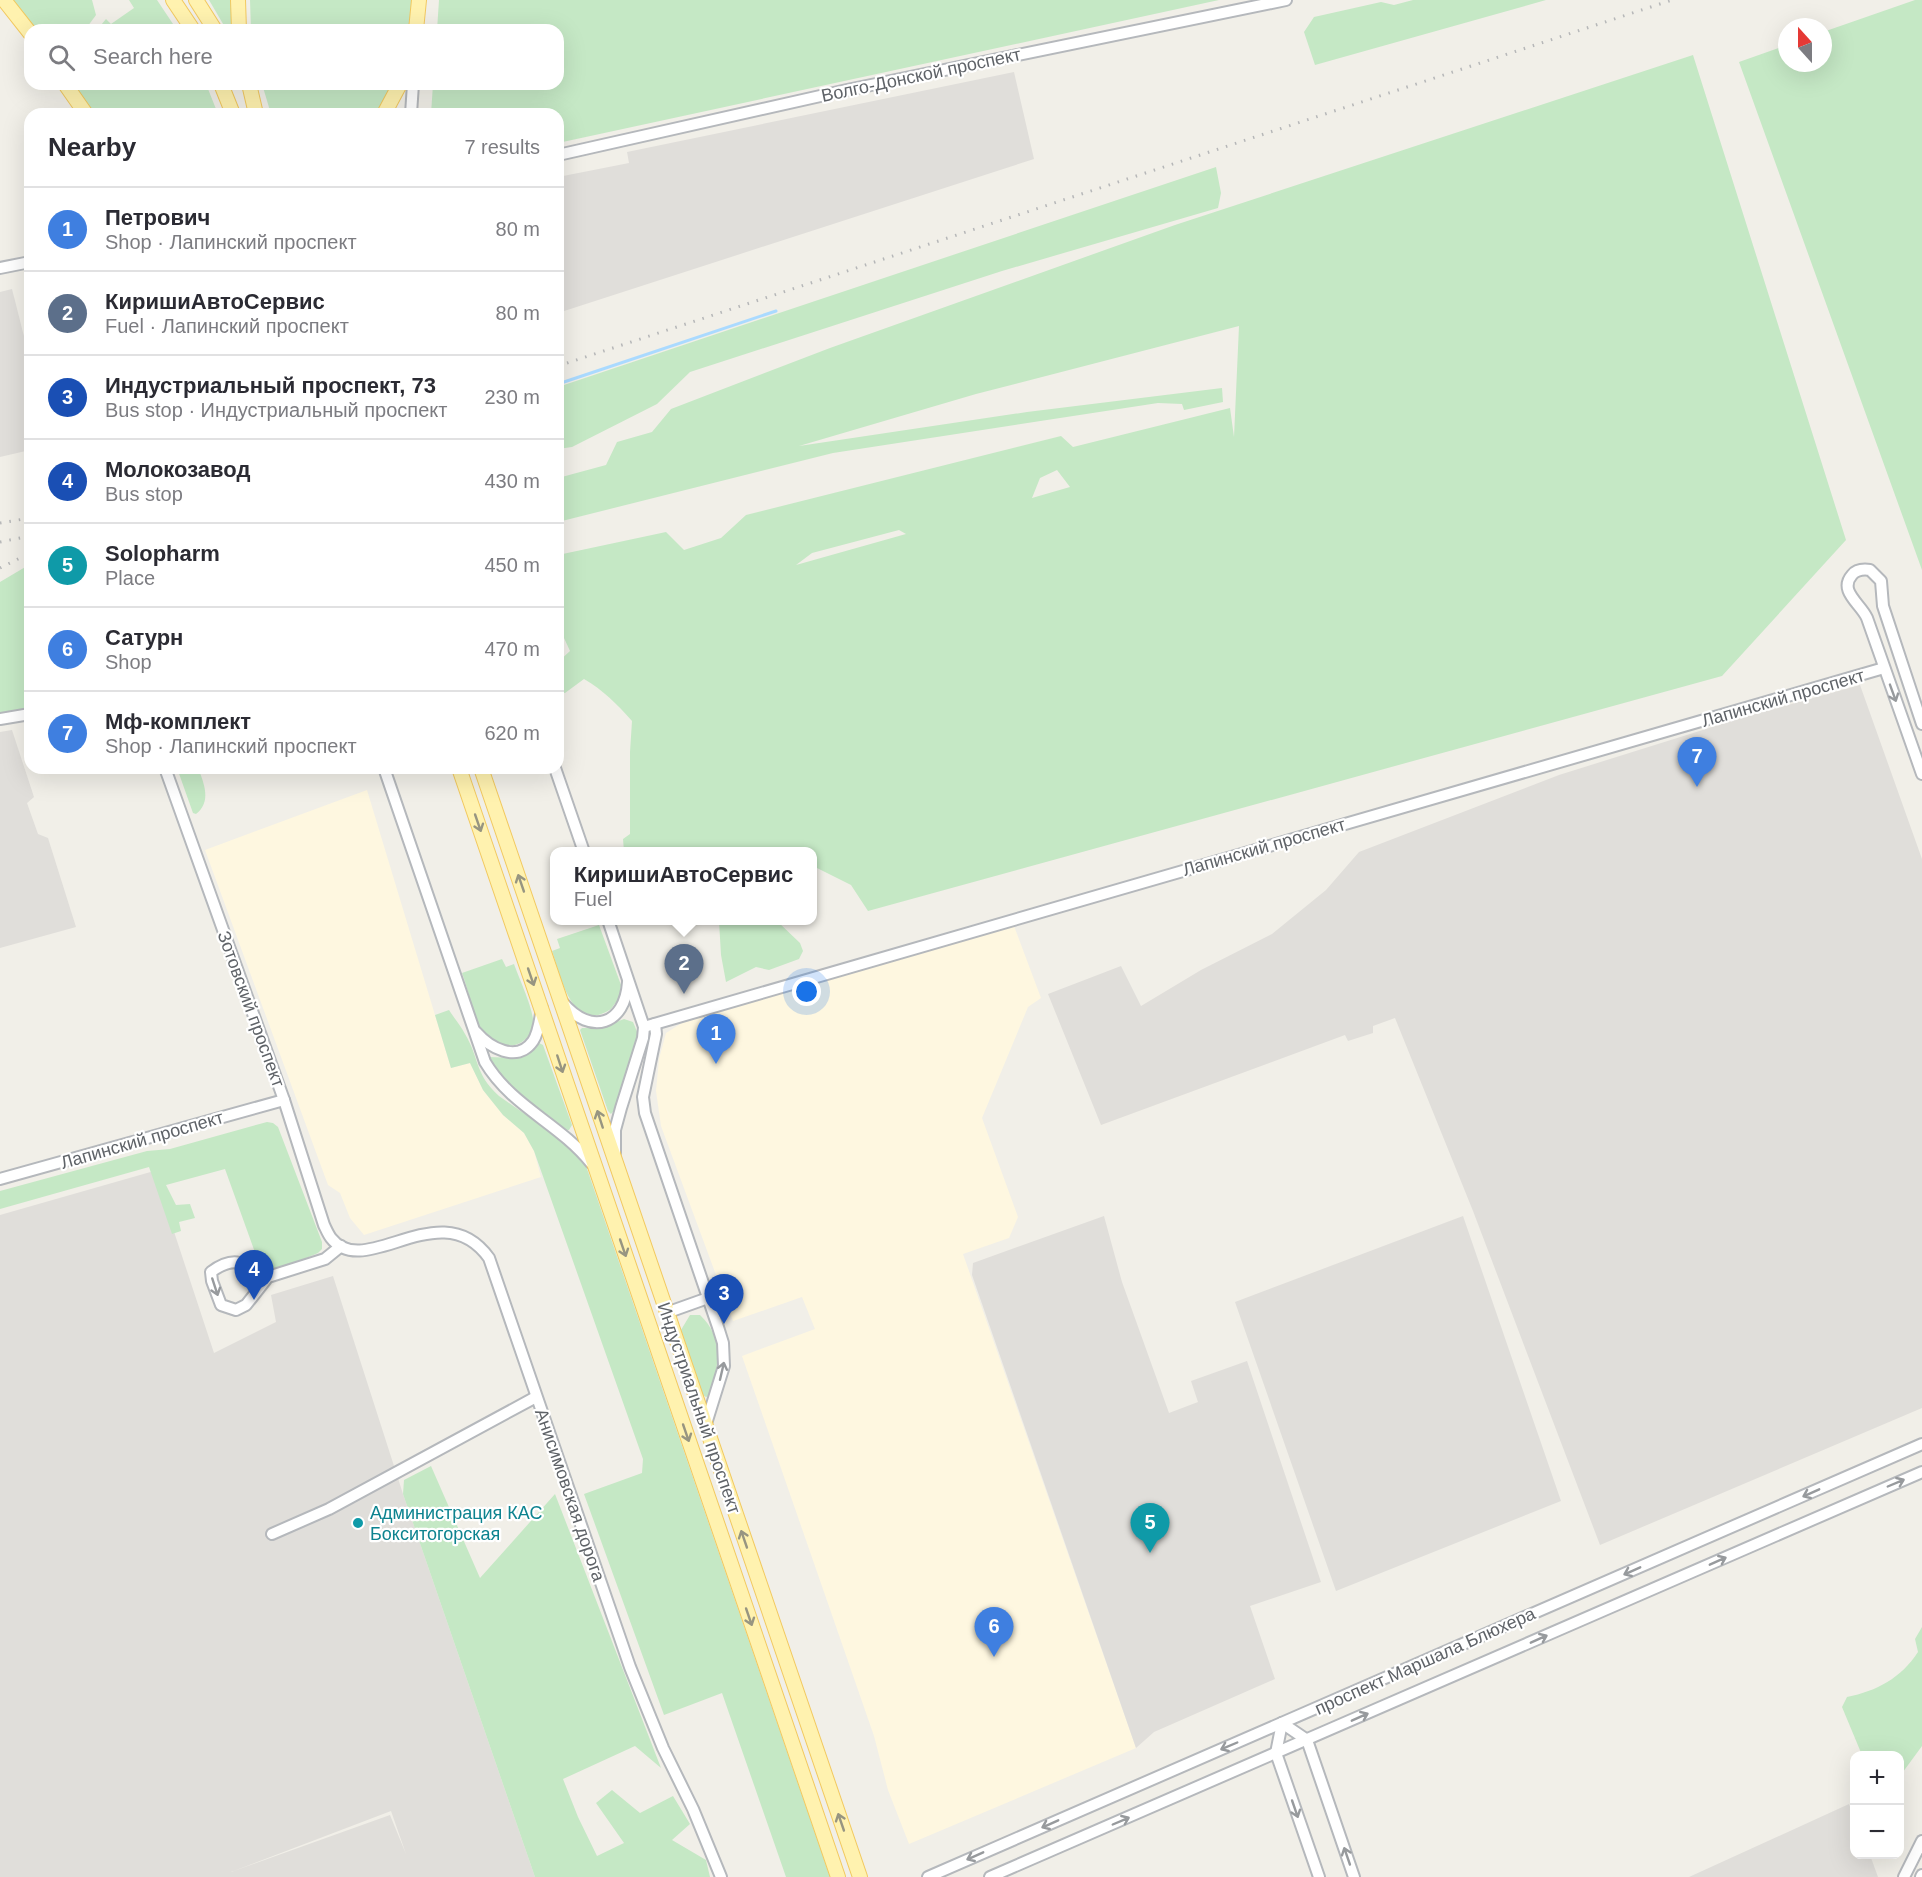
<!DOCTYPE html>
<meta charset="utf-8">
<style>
:root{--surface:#fff;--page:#f7f7f7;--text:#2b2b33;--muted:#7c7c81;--line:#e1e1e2;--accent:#ea4335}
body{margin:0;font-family:Helvetica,sans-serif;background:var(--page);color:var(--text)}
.controls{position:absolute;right:18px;bottom:18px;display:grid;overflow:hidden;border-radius:12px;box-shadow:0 6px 24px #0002}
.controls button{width:54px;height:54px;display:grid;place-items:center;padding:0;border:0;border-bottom:2px solid var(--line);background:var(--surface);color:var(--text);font:30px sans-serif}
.compass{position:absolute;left:1778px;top:18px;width:54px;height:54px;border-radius:50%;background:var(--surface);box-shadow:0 6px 24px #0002;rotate:339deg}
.you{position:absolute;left:807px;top:992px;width:21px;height:21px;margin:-15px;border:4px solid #fff;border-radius:50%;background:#1a73e8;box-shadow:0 0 0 9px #1a73e833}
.badge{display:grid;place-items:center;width:39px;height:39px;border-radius:50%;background:var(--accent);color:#fff;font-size:20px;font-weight:700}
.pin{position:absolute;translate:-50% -50px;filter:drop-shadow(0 2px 3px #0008)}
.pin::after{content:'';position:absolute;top:32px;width:21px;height:18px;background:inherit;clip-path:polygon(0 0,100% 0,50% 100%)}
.popup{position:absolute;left:550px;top:847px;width:267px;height:78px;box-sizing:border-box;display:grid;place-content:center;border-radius:12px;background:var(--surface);filter:drop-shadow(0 2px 4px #0005);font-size:20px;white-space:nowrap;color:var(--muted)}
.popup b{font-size:22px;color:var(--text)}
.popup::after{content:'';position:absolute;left:50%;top:100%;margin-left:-12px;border:12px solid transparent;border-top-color:var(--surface)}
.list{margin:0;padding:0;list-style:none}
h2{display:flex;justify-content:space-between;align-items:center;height:78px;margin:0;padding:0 24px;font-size:26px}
h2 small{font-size:20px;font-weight:400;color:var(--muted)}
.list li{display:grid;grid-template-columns:39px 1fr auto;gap:18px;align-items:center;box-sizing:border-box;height:84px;padding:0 24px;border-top:2px solid var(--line)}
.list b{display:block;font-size:22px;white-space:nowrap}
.list p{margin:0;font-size:20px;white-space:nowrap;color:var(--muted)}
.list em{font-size:20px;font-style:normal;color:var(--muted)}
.icon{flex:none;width:33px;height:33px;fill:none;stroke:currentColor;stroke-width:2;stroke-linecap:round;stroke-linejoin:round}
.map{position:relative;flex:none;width:1922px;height:1877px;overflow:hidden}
.search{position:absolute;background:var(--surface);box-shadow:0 6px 24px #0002;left:24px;top:24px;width:540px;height:66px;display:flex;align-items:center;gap:15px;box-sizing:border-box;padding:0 21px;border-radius:18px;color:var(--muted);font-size:22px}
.panel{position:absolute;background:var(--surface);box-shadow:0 6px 24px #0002;left:24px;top:108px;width:540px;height:666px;border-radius:18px}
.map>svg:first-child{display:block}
.commercial{fill:#fef7e0}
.industrial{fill:#e0deda;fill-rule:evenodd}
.green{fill:#c5e8c5;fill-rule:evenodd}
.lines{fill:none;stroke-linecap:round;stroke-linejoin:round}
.stream{stroke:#aadaff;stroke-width:3}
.minor-casing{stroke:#b5b8bc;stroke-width:14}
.major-casing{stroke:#f2c960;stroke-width:16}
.minor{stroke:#fff;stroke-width:10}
.major{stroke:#fff2af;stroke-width:14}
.rail{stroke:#b6b7b8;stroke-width:3;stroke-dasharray:1.5 8;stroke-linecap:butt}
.oneway{stroke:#979a9d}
.oneway2{stroke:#979581}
.culture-dot{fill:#0f9aa8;stroke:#fff;stroke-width:2}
.labels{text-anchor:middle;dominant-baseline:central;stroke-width:4.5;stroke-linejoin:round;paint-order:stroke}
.street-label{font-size:18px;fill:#5f6368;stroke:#fff}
.culture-label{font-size:18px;fill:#0d838f;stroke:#fff;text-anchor:start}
</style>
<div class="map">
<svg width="1922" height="1877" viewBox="0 0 1922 1877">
<rect width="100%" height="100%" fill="#f1efe8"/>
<g class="commercial">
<path d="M 367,790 L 451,1068 L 470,1063 L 483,1090 L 503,1115 L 524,1133 L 534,1151 L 541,1177 L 364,1235 L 350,1218 L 340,1193 L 328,1185 L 205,850 Z"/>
<path d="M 1014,926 L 1041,998 L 1028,1007 L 982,1118 L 1018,1217 L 1009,1238 L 963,1254 L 1136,1748 L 909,1844 L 888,1790 L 874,1736 L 742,1356 L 815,1329 L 802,1297 L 733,1321 L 661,1126 L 656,1091 L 659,1059 L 666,1033 L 685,1021 L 815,982 Z"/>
</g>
<g class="industrial">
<path d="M 1014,72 L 1034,159 L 558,313 L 558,177 L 629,163 L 627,152 Z"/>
<path d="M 12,289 L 30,360 L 30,450 L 0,457 L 0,292 Z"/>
<path d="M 1860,685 L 1922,859 L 1922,1408 L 1600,1545 L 1473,1211 L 1395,1018 L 1373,1026 L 1373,1033 L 1348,1041 L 1345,1035 L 1101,1125 L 1048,994 L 1121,966 L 1141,1006 L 1201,970 L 1272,934 L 1326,890 L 1359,852 L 1559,775 L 1741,718 Z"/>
<path d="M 12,730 L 34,797 L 27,803 L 38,834 L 48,838 L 76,927 L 0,948 L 0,732 Z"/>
<path d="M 154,1171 L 214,1353 L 276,1322 L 271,1295 L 333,1276 L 403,1494 L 535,1877 L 0,1877 L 0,1215 ZM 391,1811 L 406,1854 L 390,1815 L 231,1872 Z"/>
<path d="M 1104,1216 L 1122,1282 L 1169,1413 L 1198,1402 L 1191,1381 L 1247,1361 L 1321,1582 L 1250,1606 L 1275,1679 L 1154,1732 L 1136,1748 L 972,1275 L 973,1263 Z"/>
<path d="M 1463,1216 L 1561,1501 L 1336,1591 L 1235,1302 Z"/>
<path d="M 1849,1804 L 1854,1818 L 1854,1854 L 1870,1855 L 1878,1877 L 1689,1877 Z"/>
</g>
<g class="green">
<path d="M 13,0 L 92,0 L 96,15 L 85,30 L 36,30 Z"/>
<path d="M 129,0 L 157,0 L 177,30 L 97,30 L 106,19 L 111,24 L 134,8 Z"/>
<path d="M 209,0 L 231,0 L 231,27 L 226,29 Z"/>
<path d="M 250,0 L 412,0 L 409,30 L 251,30 Z"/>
<path d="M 439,0 L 1219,0 L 558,143 L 558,114 L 431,114 L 433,84 L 558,84 L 558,30 L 437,30 Z"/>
<path d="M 1413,0 L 1546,0 L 1315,65 L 1304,32 L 1314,17 L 1381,2 L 1394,5 Z"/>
<path d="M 1915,0 L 1922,0 L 1922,570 L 1739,62 L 1787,45 L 1787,63 L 1823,63 L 1823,32 Z"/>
<path d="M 1693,55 L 1846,540 L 1722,676 L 868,911 L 851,885 L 813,866 L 813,852 L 624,851 L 623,839 L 630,834 L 630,752 L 632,721 C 617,704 603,690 584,679 L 565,693 L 559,692 L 558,662 L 570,651 L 558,625 L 558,555 L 666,532 L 684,550 L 721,538 L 746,515 L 1061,436 L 1073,447 L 1230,408 L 1234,437 L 1239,326 L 976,394 L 799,446 L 1027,412 L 1222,388 L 1223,402 L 1184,410 L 1182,404 L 1158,403 L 833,453 L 558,522 L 558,478 L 606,465 L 617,442 L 652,432 L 671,409 L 830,348 L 1175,225 ZM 1057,470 L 1070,487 L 1032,498 L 1040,478 ZM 899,530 L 906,534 L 796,565 L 812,553 Z"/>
<path d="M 72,84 L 206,84 L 218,114 L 94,114 Z"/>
<path d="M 262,84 L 393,84 L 376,114 L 271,114 Z"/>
<path d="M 1216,167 L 1221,193 L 1218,208 L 1002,271 L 690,372 L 657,404 L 572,447 L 558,449 L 558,387 Z"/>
<path d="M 27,566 L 30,567 L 30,710 L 0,714 L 0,582 Z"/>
<path d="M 177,768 L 198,768 C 204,783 212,802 196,814 L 193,813 Z"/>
<path d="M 719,921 L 777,921 L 800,943 L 803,951 L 799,959 L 769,970 L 756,967 L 726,982 L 721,955 Z"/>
<path d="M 599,925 L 621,985 L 619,998 L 611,1009 C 572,1035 561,977 552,951 L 560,948 L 557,939 Z"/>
<path d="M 502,959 L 506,967 L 514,964 C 518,976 534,1010 533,1022 C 531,1050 496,1054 482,1031 C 474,1017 468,989 462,973 Z"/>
<path d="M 449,1010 C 454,1018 461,1026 465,1034 C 480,1059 474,1073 499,1096 L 571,1146 L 584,1160 L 830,1877 L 786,1877 L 722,1693 L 664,1715 L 584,1494 L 642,1473 L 643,1459 L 534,1151 L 524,1133 L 503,1115 L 483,1090 L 470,1063 L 451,1068 L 435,1015 Z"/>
<path d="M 624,1019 L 633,1022 L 638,1034 L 616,1108 L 611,1114 L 608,1111 L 580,1030 L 582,1028 L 600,1028 Z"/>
<path d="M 539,1043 L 543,1045 L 572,1125 L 569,1130 L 567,1130 L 506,1087 L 488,1057 L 515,1058 L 528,1053 Z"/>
<path d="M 267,1122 L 273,1123 L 278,1127 L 322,1242 L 322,1249 L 318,1253 C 306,1258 278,1271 267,1268 C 262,1266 260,1262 257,1258 L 225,1169 L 166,1185 L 176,1205 L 190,1204 L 195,1218 L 179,1222 L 181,1231 L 172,1234 L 149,1167 L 0,1209 L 0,1191 L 147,1151 L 170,1149 Z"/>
<path d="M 690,1315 L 700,1315 C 725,1339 718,1365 711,1395 L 706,1397 L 703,1395 L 681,1330 Z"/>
<path d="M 431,1466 L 480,1578 L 555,1494 L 661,1768 L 635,1746 L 563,1779 L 578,1817 L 597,1856 L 624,1843 L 596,1803 L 612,1790 L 640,1813 L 673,1796 L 690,1824 L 672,1840 L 706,1860 L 710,1877 L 535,1877 L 403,1494 L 404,1480 Z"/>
<path d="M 1922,1627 L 1922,1746 L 1900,1776 L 1900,1756 L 1862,1755 L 1842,1707 L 1847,1697 C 1877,1691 1901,1678 1918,1652 L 1915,1639 Z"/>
</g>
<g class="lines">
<path class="stream" d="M 558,384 L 776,311"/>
<defs>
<g id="minor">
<path d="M 411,114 L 413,84"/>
<path d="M 558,155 L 847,90 L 1286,0"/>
<path d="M 0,268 L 30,262"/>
<path d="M 0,719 L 30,714"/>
<path d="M 1922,724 L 1883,606 L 1881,581 L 1870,570 C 1863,569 1856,570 1852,575 C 1838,591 1861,604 1867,618 L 1922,774"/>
<path d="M 165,768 L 284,1100 L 324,1225 C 326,1229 328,1234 331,1238 C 365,1282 441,1191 489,1258 L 630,1667 L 663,1748 L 693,1809 L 721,1877"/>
<path d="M 384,768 L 485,1062 C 512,1107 559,1123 591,1163"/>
<path d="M 555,768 L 584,852"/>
<path d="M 608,920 L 644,1027 L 643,1038 L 621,1108 L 615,1130 L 615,1153"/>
<path d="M 563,1003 C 591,1036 625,1025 628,982"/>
<path d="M 655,1024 L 656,1034 L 643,1097 L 645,1113 L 718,1327 L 723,1343 L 724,1366 L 705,1427"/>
<path d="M 644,1027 L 1884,668"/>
<path d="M 476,1032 C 489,1047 517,1064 533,1041 C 539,1032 540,1019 542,1008"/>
<path d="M 0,1179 L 284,1100"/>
<path d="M 268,1277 C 245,1264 235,1254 211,1272 L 212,1281 L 221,1305 L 236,1310 L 246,1305 L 268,1277 L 325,1259 L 341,1246"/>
<path d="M 666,1313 L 708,1298"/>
<path d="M 272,1534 L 329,1509 L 536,1397"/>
<path d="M 1282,1723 L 1307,1740 L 1354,1877"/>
<path d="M 1282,1723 L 1276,1753 L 1319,1877"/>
<path d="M 928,1877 L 1922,1444"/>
<path d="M 990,1877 L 1922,1472"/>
<path d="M 1904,1877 L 1922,1841"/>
<path d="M 1921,1877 L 1922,1875"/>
</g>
<g id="major">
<path d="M 4,0 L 30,33"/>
<path d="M 173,0 L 193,30"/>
<path d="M 196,0 L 215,30"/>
<path d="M 238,0 L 239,30"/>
<path d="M 416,30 L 419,0"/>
<path d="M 65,84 L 86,114"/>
<path d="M 221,84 L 233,114"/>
<path d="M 249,84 L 256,114"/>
<path d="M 384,114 L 400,84"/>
<path d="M 459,768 L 838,1877"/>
<path d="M 481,768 L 860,1877"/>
</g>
</defs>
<use href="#minor" class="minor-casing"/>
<use href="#major" class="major-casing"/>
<use href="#minor" class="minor"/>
<use href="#major" class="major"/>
<g class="rail">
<path d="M 558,366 L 1672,0"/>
<path d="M 0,523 L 30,518"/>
<path d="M 0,542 L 30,536"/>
<path d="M 0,568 L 30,553"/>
</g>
</g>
<defs><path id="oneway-shaft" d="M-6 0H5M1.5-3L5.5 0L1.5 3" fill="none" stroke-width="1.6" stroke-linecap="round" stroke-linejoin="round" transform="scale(1.5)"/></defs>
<g class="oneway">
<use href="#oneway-shaft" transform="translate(1893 693) rotate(70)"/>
<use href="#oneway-shaft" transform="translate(215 1287) rotate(72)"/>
<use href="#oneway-shaft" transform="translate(722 1371) rotate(-77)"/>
<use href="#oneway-shaft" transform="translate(1896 1483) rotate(-23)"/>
<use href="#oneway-shaft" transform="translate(1811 1493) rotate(156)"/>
<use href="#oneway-shaft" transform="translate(1718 1561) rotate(-24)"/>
<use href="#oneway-shaft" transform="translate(1632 1571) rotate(156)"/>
<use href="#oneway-shaft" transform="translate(1539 1639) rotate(-24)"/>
<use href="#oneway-shaft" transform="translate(1360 1717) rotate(-24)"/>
<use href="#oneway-shaft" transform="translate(1229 1746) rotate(157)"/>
<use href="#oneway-shaft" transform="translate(1295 1809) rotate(71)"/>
<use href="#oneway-shaft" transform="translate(1121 1821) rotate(-23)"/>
<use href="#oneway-shaft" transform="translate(1050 1824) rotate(156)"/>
<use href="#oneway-shaft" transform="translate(975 1856) rotate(156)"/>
<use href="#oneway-shaft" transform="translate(1347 1856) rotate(-109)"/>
</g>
<g class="oneway2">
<use href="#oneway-shaft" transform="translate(478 823) rotate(71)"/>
<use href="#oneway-shaft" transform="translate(521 883) rotate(-109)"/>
<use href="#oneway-shaft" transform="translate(531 977) rotate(71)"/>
<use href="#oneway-shaft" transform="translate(560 1064) rotate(72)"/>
<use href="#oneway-shaft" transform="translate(600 1119) rotate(-108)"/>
<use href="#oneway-shaft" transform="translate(623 1248) rotate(71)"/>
<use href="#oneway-shaft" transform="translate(686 1433) rotate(71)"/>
<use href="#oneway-shaft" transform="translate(744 1539) rotate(-109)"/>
<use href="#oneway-shaft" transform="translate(749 1617) rotate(71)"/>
<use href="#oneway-shaft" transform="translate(841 1822) rotate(-109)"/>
</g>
<circle class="culture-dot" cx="358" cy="1523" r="6"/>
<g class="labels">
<g class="street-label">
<text transform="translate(921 75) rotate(-12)">Волго-Донской проспект</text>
<text transform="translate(1783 698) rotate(-16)">Лапинский проспект</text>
<text transform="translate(1264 847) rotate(-16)">Лапинский проспект</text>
<text transform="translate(251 1009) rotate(70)">Зотовский проспект</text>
<text transform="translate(142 1140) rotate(-16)">Лапинский проспект</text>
<text transform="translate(699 1408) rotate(71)">Индустриальный проспект</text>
<text transform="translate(570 1495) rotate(71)">Анисимовская дорога</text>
<text transform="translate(1425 1661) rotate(-24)">проспект Маршала Блюхера</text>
</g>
<g class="culture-label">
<text x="370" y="1513">Администрация КАС<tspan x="370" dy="21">Бокситогорская</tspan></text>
</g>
</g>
</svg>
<div class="controls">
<button>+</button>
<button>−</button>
</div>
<svg class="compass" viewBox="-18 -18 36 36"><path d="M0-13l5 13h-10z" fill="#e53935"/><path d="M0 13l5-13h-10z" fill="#7c7c81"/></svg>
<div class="you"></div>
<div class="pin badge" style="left:716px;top:1064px;background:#3f7fe0">1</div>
<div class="pin badge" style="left:684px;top:994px;background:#5c6f8a">2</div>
<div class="popup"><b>КиришиАвтоСервис</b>Fuel</div>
<div class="pin badge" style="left:724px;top:1324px;background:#1a4fb4">3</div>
<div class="pin badge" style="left:254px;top:1300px;background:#1a4fb4">4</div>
<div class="pin badge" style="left:1150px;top:1553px;background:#0f9aa8">5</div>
<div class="pin badge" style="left:994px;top:1657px;background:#3f7fe0">6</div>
<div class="pin badge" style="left:1697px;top:787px;background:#3f7fe0">7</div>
<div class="search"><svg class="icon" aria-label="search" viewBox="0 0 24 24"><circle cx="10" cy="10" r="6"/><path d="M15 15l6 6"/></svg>Search here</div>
<section class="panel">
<h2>Nearby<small>7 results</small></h2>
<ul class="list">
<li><span class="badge" style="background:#3f7fe0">1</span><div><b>Петрович</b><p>Shop · Лапинский проспект</p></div><em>80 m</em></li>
<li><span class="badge" style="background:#5c6f8a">2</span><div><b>КиришиАвтоСервис</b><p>Fuel · Лапинский проспект</p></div><em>80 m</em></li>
<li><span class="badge" style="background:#1a4fb4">3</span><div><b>Индустриальный проспект, 73</b><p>Bus stop · Индустриальный проспект</p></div><em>230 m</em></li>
<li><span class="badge" style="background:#1a4fb4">4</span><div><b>Молокозавод</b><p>Bus stop</p></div><em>430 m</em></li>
<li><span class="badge" style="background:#0f9aa8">5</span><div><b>Solopharm</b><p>Place</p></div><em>450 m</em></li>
<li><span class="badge" style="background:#3f7fe0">6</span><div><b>Сатурн</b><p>Shop</p></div><em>470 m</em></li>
<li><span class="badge" style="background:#3f7fe0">7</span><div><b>Мф-комплект</b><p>Shop · Лапинский проспект</p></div><em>620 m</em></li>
</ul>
</section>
</div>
